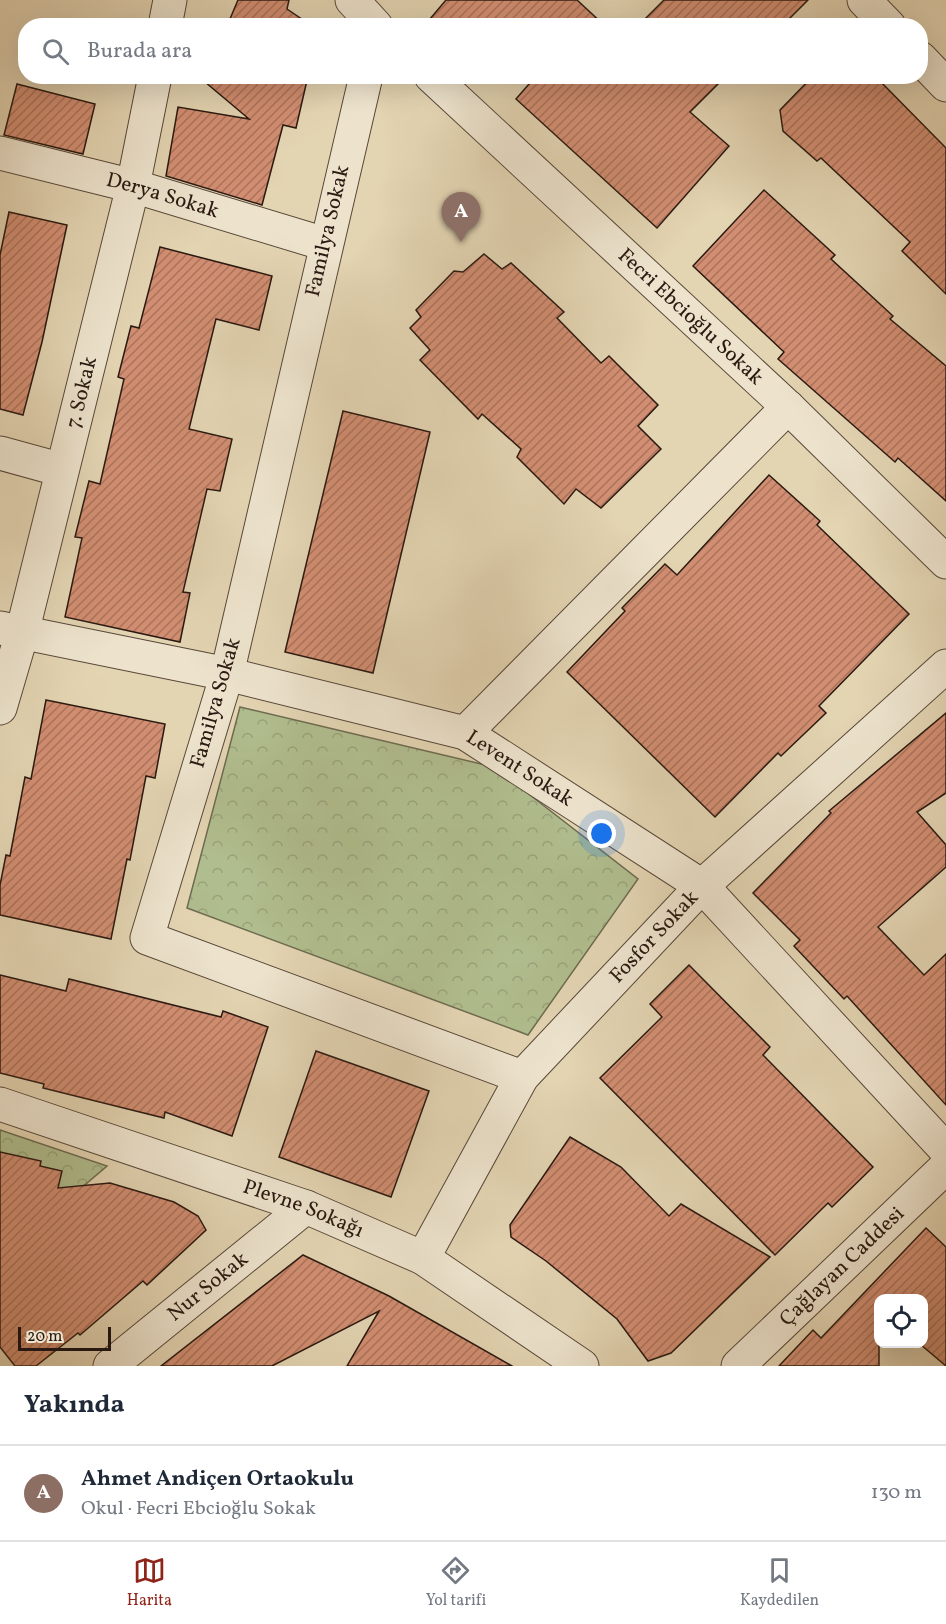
<!DOCTYPE html>
<html lang="tr">
<meta charset="utf-8">
<style>
:root{--surface:#fff;--page:#f6f6f7;--text:#1f2937;--muted:#747a83;--line:#e0e1e3;--accent:#8f2418}
body{margin:0;font-family:Vollkorn,serif;background:var(--page);color:var(--text)}
.controls{position:absolute;right:18px;bottom:18px;display:grid;overflow:hidden;border-radius:12px;box-shadow:0 6px 24px #0002}
.controls button{width:54px;height:54px;display:grid;place-items:center;padding:0;border:0;border-bottom:2px solid var(--line);background:var(--surface);color:var(--text);font:30px sans-serif}
.scale{position:absolute;left:18px;bottom:15px;width:93px;box-sizing:border-box;padding-left:6px;border:3px solid #2a1911;border-top:0;font-size:16px;line-height:21px;white-space:nowrap;color:#2a1911;-webkit-text-stroke:4px #ede3cd;paint-order:stroke}
.you{position:absolute;left:602px;top:834px;width:21px;height:21px;margin:-15px;border:4px solid #fff;border-radius:50%;background:#1a73e8;box-shadow:0 0 0 9px #1a73e833}
.badge{display:grid;place-items:center;width:39px;height:39px;border-radius:50%;background:var(--accent);color:#fff;font-size:20px;font-weight:700}
.pin{position:absolute;translate:-50% -50px;filter:drop-shadow(0 2px 3px #0008)}
.pin::after{content:'';position:absolute;top:32px;width:21px;height:18px;background:inherit;clip-path:polygon(0 0,100% 0,50% 100%)}
.list{margin:0;padding:0;list-style:none}
h2{display:flex;justify-content:space-between;align-items:center;height:78px;margin:0;padding:0 24px;font-size:26px}
h2 small{font-size:20px;font-weight:400;color:var(--muted)}
.list li{display:grid;grid-template-columns:39px 1fr auto;gap:18px;align-items:center;box-sizing:border-box;height:96px;padding:0 24px;border-top:2px solid var(--line)}
.list b{display:block;font-size:22px;white-space:nowrap}
.list p{margin:0;font-size:20px;white-space:nowrap;color:var(--muted)}
.list em{font-size:20px;font-style:normal;color:var(--muted)}
.icon{flex:none;width:33px;height:33px;fill:none;stroke:currentColor;stroke-width:2;stroke-linecap:round;stroke-linejoin:round}
.map{position:relative;flex:none;width:946px;height:1366px;overflow:hidden}
.search{position:absolute;background:var(--surface);box-shadow:0 6px 24px #0002;left:18px;right:18px;top:18px;height:66px;display:flex;align-items:center;gap:15px;box-sizing:border-box;padding:0 21px;border-radius:24px;color:var(--muted);font-size:22px}
.sheet{height:174px;background:var(--surface)}
nav{display:flex;justify-content:space-around;align-items:center;box-sizing:border-box;height:84px;border-top:2px solid var(--line);background:var(--surface);font-size:16px;color:var(--muted)}
nav a{display:grid;justify-items:center;gap:3px}
nav .on{color:var(--accent)}
.map>svg:first-child{display:block}
.park{fill:url(#park-crowns);stroke:#6d6b50;stroke-width:1.5}
.building{fill:url(#building-hatch);stroke:#2a1911;stroke-width:1.5}
.lines{fill:none;stroke-linecap:round;stroke-linejoin:round}
.minor-casing{stroke:#584839;stroke-width:35}
.minor{stroke:#ede3cd;stroke-width:33}
.labels{text-anchor:middle;dominant-baseline:central;stroke-width:4.5;stroke-linejoin:round;paint-order:stroke}
.street-label{font-size:21px;fill:#2a1911;stroke:#ede3cd}
</style>
<div class="map">
<svg width="946" height="1366" viewBox="0 0 946 1366">
<defs>
<pattern id="park-crowns" width="20" height="18" patternUnits="userSpaceOnUse" patternTransform="scale(1.5)"><rect width="20" height="18" fill="#b0bd8e"/><path d="M2 6a3 3 0 1 1 6 0M12 15a3 3 0 1 1 6 0" fill="none" stroke="#98a279"/></pattern>
<pattern id="building-hatch" width="6" height="6" patternUnits="userSpaceOnUse" patternTransform="scale(1.5)"><rect width="6" height="6" fill="#d28e72"/><path d="M-1 1l2-2M0 6l6-6M5 7l2-2" fill="none" stroke="#ab735c"/></pattern>
</defs>
<rect width="100%" height="100%" fill="#e3d4b2"/>
<filter id="stains"><feTurbulence type="fractalNoise" baseFrequency=".00333" numOctaves="4"/><feColorMatrix values="0 0 0 0 .2 0 0 0 0 .09 0 0 0 0 .02 0 0 0 .5 -.17"/></filter>
<radialGradient id="worn" r=".72"><stop offset=".6" stop-color="#630" stop-opacity="0"/><stop offset="1" stop-color="#630" stop-opacity=".3"/></radialGradient>
<g class="park">
<path d="M 240,707 L 494,767 L 638,879 L 528,1035 L 187,908 Z"/>
<path d="M 0,1130 L 107,1166 L 0,1257 Z"/>
</g>
<g class="building">
<path d="M 238,0 L 289,0 L 287,9 L 312,26 L 227,26 Z"/>
<path d="M 446,0 L 577,0 L 605,26 L 424,26 Z"/>
<path d="M 664,0 L 808,0 L 782,26 L 638,26 Z"/>
<path d="M 198,76 L 308,76 L 296,128 L 283,125 L 262,205 L 166,176 L 178,107 L 249,119 Z"/>
<path d="M 536,76 L 726,76 L 690,112 L 729,146 L 657,228 L 516,99 Z"/>
<path d="M 813,76 L 875,76 L 946,148 L 946,294 L 902,251 L 910,242 L 821,158 L 817,161 L 783,131 L 780,110 Z"/>
<path d="M 17,84 L 95,104 L 83,154 L 4,135 Z"/>
<path d="M 764,190 L 835,255 L 831,259 L 893,316 L 890,319 L 946,366 L 946,501 L 898,458 L 895,462 L 778,359 L 784,352 L 693,266 Z"/>
<path d="M 9,212 L 67,225 L 42,342 L 23,415 L 0,409 L 0,255 Z"/>
<path d="M 160,247 L 272,276 L 259,330 L 216,319 L 189,429 L 232,439 L 220,491 L 207,489 L 183,592 L 190,593 L 180,642 L 65,617 L 82,538 L 75,537 L 89,481 L 100,484 L 124,379 L 118,377 L 131,326 L 139,328 Z"/>
<path d="M 484,254 L 502,269 L 511,263 L 564,312 L 557,318 L 601,363 L 609,356 L 658,405 L 638,426 L 661,449 L 601,508 L 576,489 L 564,504 L 517,457 L 521,449 L 482,414 L 478,419 L 420,360 L 430,350 L 410,328 L 421,317 L 416,310 L 454,271 L 463,272 Z"/>
<path d="M 343,411 L 430,432 L 373,673 L 285,652 Z"/>
<path d="M 769,475 L 820,521 L 817,525 L 909,614 L 819,706 L 826,713 L 781,756 L 778,753 L 715,817 L 567,672 L 625,611 L 622,608 L 665,564 L 677,575 Z"/>
<path d="M 46,700 L 165,724 L 155,778 L 146,776 L 130,860 L 127,859 L 111,939 L 0,915 L 0,885 L 6,855 L 10,856 L 25,777 L 31,779 Z"/>
<path d="M 946,713 L 946,793 L 917,812 L 946,845 L 946,867 L 878,927 L 924,975 L 946,954 L 946,1105 L 847,996 L 844,999 L 794,946 L 800,940 L 753,893 L 831,813 L 829,811 Z"/>
<path d="M 689,965 L 770,1047 L 763,1055 L 873,1167 L 832,1207 L 828,1203 L 775,1255 L 600,1078 L 662,1017 L 650,1004 Z"/>
<path d="M 0,975 L 66,991 L 69,979 L 221,1017 L 223,1011 L 268,1027 L 232,1136 L 165,1112 L 164,1118 L 43,1088 L 44,1084 L 0,1073 Z"/>
<path d="M 316,1051 L 429,1091 L 391,1197 L 279,1157 Z"/>
<path d="M 570,1137 L 621,1167 L 669,1216 L 681,1204 L 770,1257 L 671,1353 L 648,1361 L 617,1319 L 546,1261 L 511,1237 L 510,1225 Z"/>
<path d="M 0,1152 L 41,1161 L 40,1166 L 62,1171 L 58,1188 L 110,1183 L 174,1202 L 198,1216 L 206,1230 L 147,1285 L 143,1281 L 80,1335 L 78,1333 L 36,1366 L 15,1366 L 0,1347 Z"/>
<path d="M 926,1228 L 946,1247 L 946,1366 L 920,1344 L 924,1344 L 924,1299 L 879,1299 L 879,1366 L 779,1366 L 813,1330 L 821,1338 Z"/>
<path d="M 303,1255 L 389,1296 L 512,1366 L 347,1366 L 379,1311 L 272,1366 L 161,1366 Z"/>
</g>
<g class="lines">
<defs>
<g id="minor">
<path d="M 352,0 L 376,26"/>
<path d="M 864,0 L 889,26"/>
<path d="M 165,26 L 170,0"/>
<path d="M 920,58 L 946,85"/>
<path d="M 366,76 L 227,674 L 147,938 L 522,1077"/>
<path id="s1" d="M 431,76 L 788,407 L 946,562"/>
<path id="s2" d="M 0,153 L 133,186 L 325,244"/>
<path d="M 0,453 L 62,470"/>
<path id="s3" d="M 0,628 L 227,674 L 465,733 L 702,886 L 946,1150"/>
<path id="s4" d="M 0,708 L 22,633 L 133,186 L 155,76"/>
<path d="M 465,733 L 788,407"/>
<path id="s5" d="M 0,1104 L 306,1207 L 423,1258 L 582,1366"/>
<path id="s6" d="M 423,1258 L 522,1077 L 702,886 L 946,666"/>
<path id="s7" d="M 110,1366 L 306,1207"/>
<path id="s8" d="M 738,1366 L 946,1167"/>
</g>
</defs>
<use href="#minor" class="minor-casing"/>
<use href="#minor" class="minor"/>
</g>
<g class="labels">
<g class="street-label">
<text stroke="none"><textPath href="#s2" startOffset="168">Derya Sokak</textPath></text>
<text transform="translate(328 231) rotate(-77)">Familya Sokak</text>
<text stroke="none"><textPath href="#s1" startOffset="354">Fecri Ebcioğlu Sokak</textPath></text>
<text stroke="none"><textPath href="#s4" startOffset="326">7. Sokak</textPath></text>
<text transform="translate(216 703) rotate(-74)">Familya Sokak</text>
<text stroke="none"><textPath href="#s3" startOffset="542">Levent Sokak</textPath></text>
<text stroke="none"><textPath href="#s6" startOffset="399">Fosfor Sokak</textPath></text>
<text stroke="none"><textPath href="#s5" startOffset="321">Plevne Sokağı</textPath></text>
<text stroke="none"><textPath href="#s8" startOffset="144">Çağlayan Caddesi</textPath></text>
<text stroke="none"><textPath href="#s7" startOffset="126">Nur Sokak</textPath></text>
</g>
</g>
<rect width="100%" height="100%" filter="url(#stains)"/>
<rect width="100%" height="100%" fill="url(#worn)"/>
</svg>
<div class="controls">
<button><svg class="icon" aria-label="locate" viewBox="0 0 24 24"><circle cx="12" cy="12" r="6"/><path d="M12 2v4M12 18v4M2 12h4M18 12h4"/></svg></button>
</div>
<div class="scale">20 m</div>
<div class="you"></div>
<div class="pin badge" style="left:461px;top:242px;background:#8d6e63">A</div>
<div class="search"><svg class="icon" aria-label="search" viewBox="0 0 24 24"><circle cx="10" cy="10" r="6"/><path d="M15 15l6 6"/></svg>Burada ara</div>
</div>
<section class="sheet">
<h2>Yakında<small></small></h2>
<ul class="list">
<li><span class="badge" style="background:#8d6e63">A</span><div><b>Ahmet Andiçen Ortaokulu</b><p>Okul · Fecri Ebcioğlu Sokak</p></div><em>130 m</em></li>
</ul>
</section>
<nav>
<a class="on"><svg class="icon" aria-label="map" viewBox="0 0 24 24"><path d="M3 6l6-2 6 2 6-2v14l-6 2-6-2-6 2zM9 4v14M15 6v14"/></svg>Harita</a>
<a><svg class="icon" aria-label="directions" viewBox="0 0 24 24"><path d="M12 3l9 9-9 9-9-9zM9 14v-3h6M13 9l2 2-2 2"/></svg>Yol tarifi</a>
<a><svg class="icon" aria-label="saved" viewBox="0 0 24 24"><path d="M7 4h10v16l-5-4-5 4z"/></svg>Kaydedilen</a>
</nav>
